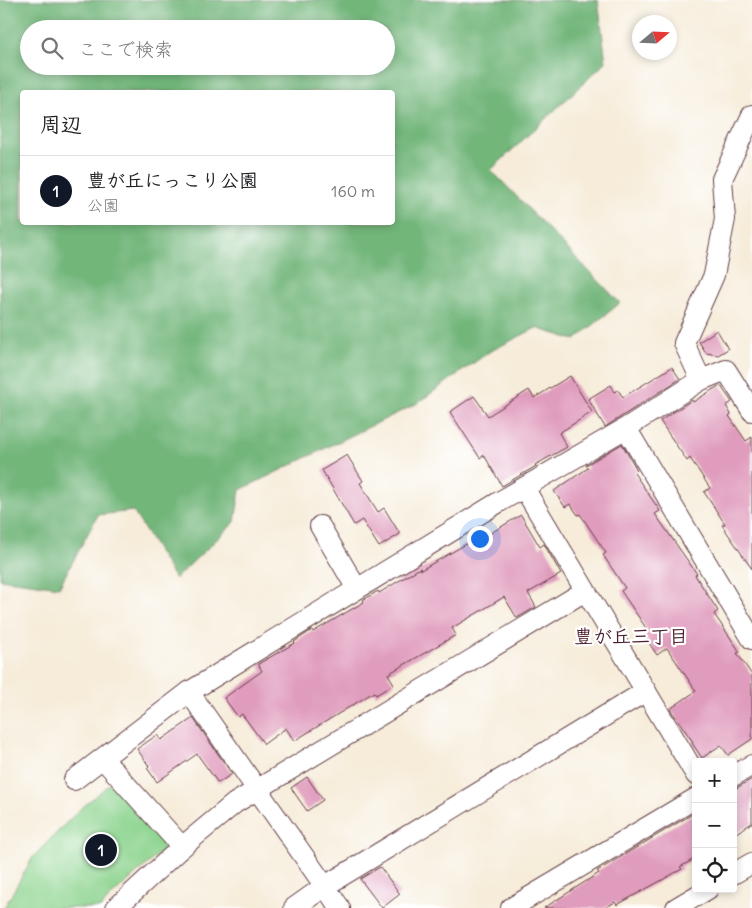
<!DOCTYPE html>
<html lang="ja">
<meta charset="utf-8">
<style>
:root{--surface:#fff;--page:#f2f2f2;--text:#202124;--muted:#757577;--line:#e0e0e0;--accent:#111827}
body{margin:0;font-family:Delius,"Klee One",sans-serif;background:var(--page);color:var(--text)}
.controls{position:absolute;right:15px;bottom:15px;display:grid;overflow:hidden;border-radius:5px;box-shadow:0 2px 8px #0003}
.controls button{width:45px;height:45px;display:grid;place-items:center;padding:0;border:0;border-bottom:1px solid var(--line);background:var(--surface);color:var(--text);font:25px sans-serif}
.compass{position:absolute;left:632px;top:15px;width:45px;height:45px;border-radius:50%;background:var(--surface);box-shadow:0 2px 8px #0003;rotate:71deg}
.you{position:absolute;left:479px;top:538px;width:18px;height:18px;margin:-12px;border:4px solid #fff;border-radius:50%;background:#1a73e8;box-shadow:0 0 0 8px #1a73e833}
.badge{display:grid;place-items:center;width:32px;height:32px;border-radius:50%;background:var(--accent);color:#fff;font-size:16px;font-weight:700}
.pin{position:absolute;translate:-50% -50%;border:2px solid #fff;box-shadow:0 1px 5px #0006}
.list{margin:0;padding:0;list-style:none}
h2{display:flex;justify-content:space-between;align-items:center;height:65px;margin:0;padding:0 20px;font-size:21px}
h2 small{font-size:16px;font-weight:400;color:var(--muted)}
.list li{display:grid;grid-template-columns:32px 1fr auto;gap:15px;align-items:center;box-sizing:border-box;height:70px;padding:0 20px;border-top:1px solid var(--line)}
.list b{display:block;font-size:19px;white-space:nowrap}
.list p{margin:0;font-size:16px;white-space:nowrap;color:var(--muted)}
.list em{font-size:16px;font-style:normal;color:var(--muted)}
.icon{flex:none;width:28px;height:28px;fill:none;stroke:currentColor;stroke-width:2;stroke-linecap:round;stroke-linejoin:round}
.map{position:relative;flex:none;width:752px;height:908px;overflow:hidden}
.search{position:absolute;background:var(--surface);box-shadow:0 2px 8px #0003;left:20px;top:20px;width:375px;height:55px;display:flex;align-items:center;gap:12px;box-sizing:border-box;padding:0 18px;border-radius:28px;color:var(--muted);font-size:19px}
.panel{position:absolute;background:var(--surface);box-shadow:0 2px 8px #0003;left:20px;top:90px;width:375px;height:135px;border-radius:5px}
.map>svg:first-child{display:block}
.green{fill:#8dd48f;stroke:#6c7a5d}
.forest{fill:#72b67a;stroke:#5e6a52;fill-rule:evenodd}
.building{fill:#e09cbd}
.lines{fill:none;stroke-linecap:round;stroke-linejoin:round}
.minor-casing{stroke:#643e45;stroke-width:22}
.minor{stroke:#fff;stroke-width:20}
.labels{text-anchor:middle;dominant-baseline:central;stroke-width:4.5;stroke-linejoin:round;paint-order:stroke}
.neighbourhood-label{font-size:19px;font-weight:bold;fill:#4a1f2b;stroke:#fff}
</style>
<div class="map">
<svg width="752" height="908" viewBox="0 0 752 908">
<rect width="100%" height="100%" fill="#fff"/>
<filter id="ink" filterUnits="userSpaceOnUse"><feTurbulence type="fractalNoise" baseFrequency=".02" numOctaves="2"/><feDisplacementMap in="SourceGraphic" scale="10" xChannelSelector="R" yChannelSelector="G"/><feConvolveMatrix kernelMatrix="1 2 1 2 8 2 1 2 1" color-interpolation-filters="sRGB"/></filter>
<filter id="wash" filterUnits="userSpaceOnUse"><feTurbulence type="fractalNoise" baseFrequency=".0096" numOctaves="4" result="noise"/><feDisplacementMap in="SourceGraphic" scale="20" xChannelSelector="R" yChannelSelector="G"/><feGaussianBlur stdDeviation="1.12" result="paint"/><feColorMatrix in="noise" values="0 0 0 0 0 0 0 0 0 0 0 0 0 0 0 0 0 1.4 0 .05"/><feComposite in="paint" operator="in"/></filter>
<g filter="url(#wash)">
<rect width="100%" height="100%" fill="#f6ecd9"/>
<path class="green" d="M 114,780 L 170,844 L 110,897 L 101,908 L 4,908 L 33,857 L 78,811 Z"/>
<path class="forest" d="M 0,0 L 598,0 L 606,62 L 491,170 L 620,303 L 575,340 L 536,328 L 489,352 L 416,404 L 240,490 L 235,522 L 175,579 L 133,511 L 98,515 L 59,587 L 0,579 ZM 29,29 L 386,29 L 386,66 L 29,66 ZM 22,92 L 392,92 L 392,222 L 22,222 Z"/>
<g id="blocks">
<g class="building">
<path d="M 717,330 L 728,349 L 718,355 L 706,353 L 699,342 Z"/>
<path d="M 672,367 L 680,379 L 605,427 L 588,399 L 611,385 L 615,392 L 618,390 L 623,397 Z"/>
<path d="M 570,376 L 592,412 L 559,433 L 567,447 L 535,465 L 536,466 L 502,486 L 484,455 L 480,458 L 450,412 L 474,396 L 488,416 L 529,390 L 534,398 Z"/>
<path d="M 720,385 L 732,402 L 726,406 L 731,414 L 729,416 L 746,441 L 752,437 L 752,569 L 722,525 L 725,524 L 704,492 L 710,488 L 690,458 L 687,461 L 660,421 L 692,400 L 693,402 Z"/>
<path d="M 622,444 L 637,470 L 634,473 L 660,511 L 655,514 L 697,574 L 695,575 L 718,611 L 714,614 L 740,652 L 737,653 L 752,675 L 752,739 L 728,755 L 721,745 L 702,758 L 692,743 L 693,742 L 670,709 L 696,691 L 667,648 L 657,655 L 643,634 L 648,631 L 621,591 L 625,588 L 603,555 L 606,553 L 580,514 L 578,515 L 570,504 L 565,507 L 554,491 L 588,468 L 586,465 Z"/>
<path d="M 347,455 L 363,481 L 360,483 L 378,512 L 384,508 L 400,534 L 379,547 L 362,520 L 354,525 L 322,470 Z"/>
<path d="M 521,515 L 540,547 L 544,544 L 561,574 L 528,593 L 536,607 L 517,618 L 504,597 L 452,628 L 456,635 L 388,674 L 394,684 L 376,695 L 374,692 L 294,741 L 286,728 L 264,744 L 242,714 L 238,717 L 224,698 L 262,671 L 258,664 L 295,643 L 294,642 L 312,630 L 313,632 L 364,602 L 363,600 L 378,591 L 379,593 L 420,568 L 421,570 L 487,532 L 489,534 Z"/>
<path d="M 193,718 L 232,774 L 218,783 L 197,754 L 157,782 L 147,768 L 149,766 L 137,749 L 157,735 L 161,740 Z"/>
<path d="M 307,777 L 323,800 L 307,811 L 291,788 Z"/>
<path d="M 752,779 L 752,823 L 733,835 L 733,790 Z"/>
<path d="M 696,812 L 696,858 L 680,867 L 682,869 L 617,905 L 615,902 L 605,908 L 544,908 L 599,873 L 597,871 Z"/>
<path d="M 380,867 L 400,894 L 382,908 L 360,879 Z"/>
</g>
</g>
</g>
<g filter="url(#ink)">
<use href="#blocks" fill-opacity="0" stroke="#643e45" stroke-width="1"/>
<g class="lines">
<defs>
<g id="minor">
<path d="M 701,380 L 684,343 L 714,275 L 725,219 L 722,179 L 752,115"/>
<path d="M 626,428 L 752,639"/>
<path d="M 524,488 L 696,775"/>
<path d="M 320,526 L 357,589"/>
<path d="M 189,692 L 340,908"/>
<path d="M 103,759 L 182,847"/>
<path d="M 733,776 L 752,765"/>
<path d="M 74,780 L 189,692 L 499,502 L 626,428 L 701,380 L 726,370 L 752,411"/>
<path d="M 733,874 L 752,863"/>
<path d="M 116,908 L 182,847 L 235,803 L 585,591"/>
<path d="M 294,908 L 325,886 L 646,691"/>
<path d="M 511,908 L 696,798"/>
<path d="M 676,908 L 708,889"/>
</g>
</defs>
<use href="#minor" class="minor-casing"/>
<use href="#minor" class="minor"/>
</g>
</g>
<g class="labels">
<g class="neighbourhood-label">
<text x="631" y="636">豊が丘三丁目</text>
</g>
</g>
</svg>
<div class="controls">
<button>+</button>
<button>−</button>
<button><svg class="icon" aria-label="locate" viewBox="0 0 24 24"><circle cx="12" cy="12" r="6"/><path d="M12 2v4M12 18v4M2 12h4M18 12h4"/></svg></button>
</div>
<svg class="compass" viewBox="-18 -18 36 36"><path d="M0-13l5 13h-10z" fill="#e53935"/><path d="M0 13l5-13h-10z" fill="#757577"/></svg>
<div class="you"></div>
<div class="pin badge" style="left:101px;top:850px">1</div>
<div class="search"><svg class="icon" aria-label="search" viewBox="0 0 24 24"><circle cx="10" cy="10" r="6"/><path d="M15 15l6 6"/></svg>ここで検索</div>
<section class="panel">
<h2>周辺<small></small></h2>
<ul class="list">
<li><span class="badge">1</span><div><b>豊が丘にっこり公園</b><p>公園</p></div><em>160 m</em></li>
</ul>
</section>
</div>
